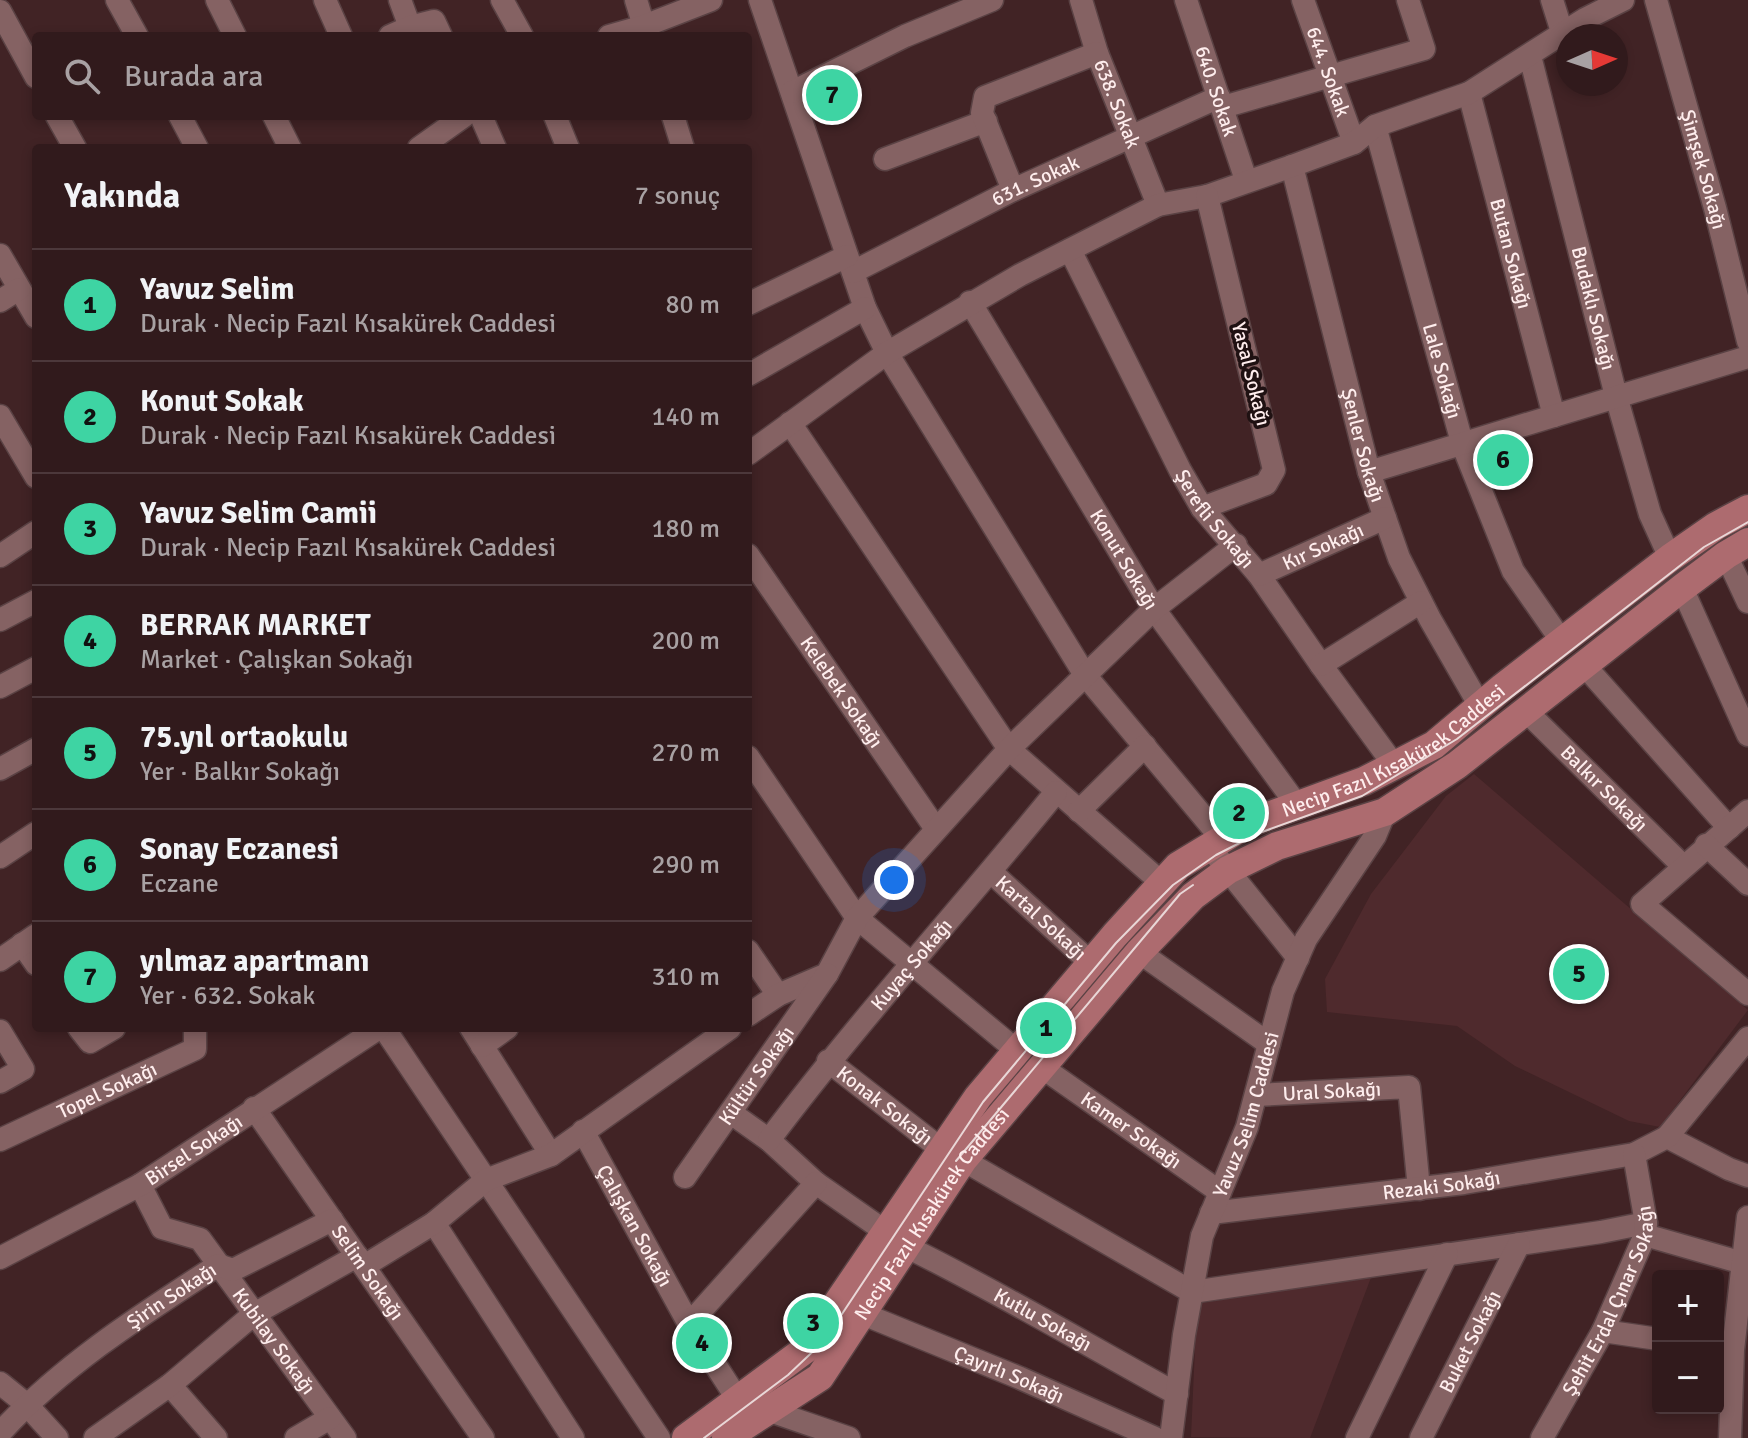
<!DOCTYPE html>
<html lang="tr">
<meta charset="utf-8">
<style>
:root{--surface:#311a1c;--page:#3d2729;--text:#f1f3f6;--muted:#a8a1a3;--line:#4c383b;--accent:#3ed4a3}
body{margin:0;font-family:Signika,sans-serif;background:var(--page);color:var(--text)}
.controls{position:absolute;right:24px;bottom:24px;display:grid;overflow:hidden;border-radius:8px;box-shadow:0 4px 12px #0003}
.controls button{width:72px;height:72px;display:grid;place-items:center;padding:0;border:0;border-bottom:2px solid var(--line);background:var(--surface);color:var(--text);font:40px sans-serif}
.compass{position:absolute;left:1556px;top:24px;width:72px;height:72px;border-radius:50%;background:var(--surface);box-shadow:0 4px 12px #0003;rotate:87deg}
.you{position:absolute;left:894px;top:880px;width:28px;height:28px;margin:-20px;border:6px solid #fff;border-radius:50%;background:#1a73e8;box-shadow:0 0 0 12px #1a73e833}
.badge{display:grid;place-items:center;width:52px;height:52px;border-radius:50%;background:var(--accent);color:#111;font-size:26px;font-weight:700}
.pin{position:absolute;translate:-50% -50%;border:4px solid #fff;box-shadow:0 2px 8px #0006}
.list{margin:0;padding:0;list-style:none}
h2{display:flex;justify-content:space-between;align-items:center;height:104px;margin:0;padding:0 32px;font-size:34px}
h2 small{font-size:26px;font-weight:400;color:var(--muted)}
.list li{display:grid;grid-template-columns:52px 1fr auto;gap:24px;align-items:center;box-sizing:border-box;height:112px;padding:0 32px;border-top:2px solid var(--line)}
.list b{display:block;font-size:30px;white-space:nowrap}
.list p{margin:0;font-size:26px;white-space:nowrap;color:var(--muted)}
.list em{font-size:26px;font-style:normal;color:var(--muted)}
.icon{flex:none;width:44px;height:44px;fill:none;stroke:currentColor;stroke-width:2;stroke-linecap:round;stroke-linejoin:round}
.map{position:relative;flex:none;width:1748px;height:1438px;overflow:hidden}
.search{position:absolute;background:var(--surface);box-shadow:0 4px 12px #0003;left:32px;top:32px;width:720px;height:88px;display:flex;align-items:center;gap:20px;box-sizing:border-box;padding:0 28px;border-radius:8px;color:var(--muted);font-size:30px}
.panel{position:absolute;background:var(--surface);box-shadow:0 4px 12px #0003;left:32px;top:144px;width:720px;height:888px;border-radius:8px}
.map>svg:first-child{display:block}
.built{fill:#4f2a2d}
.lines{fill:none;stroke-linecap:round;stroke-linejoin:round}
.minor-casing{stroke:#5a4244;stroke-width:25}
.major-casing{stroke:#5a4244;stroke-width:31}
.minor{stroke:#856263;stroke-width:22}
.major{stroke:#ad6b6f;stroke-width:28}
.tram{stroke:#e9d7d7;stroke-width:2}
.labels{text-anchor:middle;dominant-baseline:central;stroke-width:7;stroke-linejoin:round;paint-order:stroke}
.street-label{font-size:20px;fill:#feeded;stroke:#1f1112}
</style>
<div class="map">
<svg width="1748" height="1438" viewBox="0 0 1748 1438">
<rect width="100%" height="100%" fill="#412325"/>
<g class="built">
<path d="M 1474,774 L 1748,1010 L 1660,1127 L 1629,1121 L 1515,1066 L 1457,1026 L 1327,1012 L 1325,979 L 1371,894 L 1446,796 Z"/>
<path d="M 1372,1275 L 1310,1438 L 1191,1437 L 1197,1304 Z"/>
</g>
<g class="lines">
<defs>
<g id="minor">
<path d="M 117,0 L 137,36"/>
<path d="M 217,0 L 235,36"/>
<path d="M 325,0 L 341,36"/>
<path d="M 400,0 L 410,27"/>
<path d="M 502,0 L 522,36"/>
<path d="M 636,0 L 647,36"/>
<path d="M 760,0 L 865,308 L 887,353 L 1085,675 L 1222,839"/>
<path id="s1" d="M 1081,0 L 1097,53 L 1158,205"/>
<path id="s2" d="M 1186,0 L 1246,180"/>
<path id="s3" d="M 1303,0 L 1354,143"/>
<path d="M 1552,0 L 1563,35"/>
<path id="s4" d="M 1656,0 L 1715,208 L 1748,341"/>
<path d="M 0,11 L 36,77"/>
<path d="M 390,36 L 410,27 L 434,21 L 441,36"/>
<path d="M 609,36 L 644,26 L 711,0"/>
<path id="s5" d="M 1530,56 L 1616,396 L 1650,514 L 1670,558"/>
<path d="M 792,92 L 905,36 L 992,0"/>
<path id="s6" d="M 1469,93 L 1554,416"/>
<path d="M 1223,107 L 1424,49 L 1408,0"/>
<path d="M 57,116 L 75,148"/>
<path d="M 180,116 L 197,148"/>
<path d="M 274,116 L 290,148"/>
<path d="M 481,116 L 495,148"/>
<path d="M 555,116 L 568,148"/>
<path d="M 673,116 L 683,148"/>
<path id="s7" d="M 1375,126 L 1463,446 L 1513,571 L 1563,643"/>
<path d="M 419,148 L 464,116"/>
<path d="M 885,159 L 986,121"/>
<path id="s8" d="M 1292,166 L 1369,472 L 1399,558 L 1430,619 L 1480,706"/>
<path d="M 1013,190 L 982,113 L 985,97 L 1097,53"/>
<path id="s9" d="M 1070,250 L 1180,470 L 1202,508 L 1259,575 L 1321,665 L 1394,765"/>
<path d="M 0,255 L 36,317"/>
<path id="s10" d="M 853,272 L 1013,190 L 1219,97"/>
<path d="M 0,301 L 19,289"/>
<path id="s11" d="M 970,302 L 1154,609 L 1297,805"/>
<path d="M 748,304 L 847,256"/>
<path d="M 748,375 L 865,308"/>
<path d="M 0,416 L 36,477"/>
<path d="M 790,423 L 1009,749 L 1162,883"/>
<path d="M 748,454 L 887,353 L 1020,275 L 1158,205 L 1207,196 L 1292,166 L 1354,143 L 1375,126 L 1469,93 L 1585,19 L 1623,0"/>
<path d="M 1369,472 L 1748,357"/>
<path d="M 1202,508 L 1266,484 L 1274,470 L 1207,196"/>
<path id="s12" d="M 748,555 L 936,829"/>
<path d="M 1726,555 L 1748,602"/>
<path d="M 0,556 L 36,532"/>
<path id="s13" d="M 1259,575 L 1385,518"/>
<path d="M 1682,588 L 1748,735"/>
<path d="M 0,620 L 36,601"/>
<path d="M 1321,665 L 1421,602"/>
<path d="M 1584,665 L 1729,828"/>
<path d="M 0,687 L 36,668"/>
<path id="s14" d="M 1526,711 L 1683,866"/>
<path d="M 748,757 L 857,918 L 1016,1050"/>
<path d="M 0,769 L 36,749"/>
<path d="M 1079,811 L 1145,746"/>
<path d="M 1748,811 L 1642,904 L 1748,994"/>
<path d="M 1706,845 L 1748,884"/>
<path d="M 0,857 L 36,833"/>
<path d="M 1219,859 L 1298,958"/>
<path id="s15" d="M 991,872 L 1091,963"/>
<path d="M 22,944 L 36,964"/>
<path d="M 748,951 L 778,995"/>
<path d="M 1139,952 L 1269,1044"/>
<path d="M 0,960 L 36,935"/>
<path d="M 748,1015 L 778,995 L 827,974 L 857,918 L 1009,749 L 1154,609 L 1236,545"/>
<path d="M 79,1028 L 90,1042 L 114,1028"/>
<path d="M 384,1028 L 659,1438"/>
<path d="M 471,1028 L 551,1155"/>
<path d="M 0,1031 L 23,1069 L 0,1082"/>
<path d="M 482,1046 L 507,1028"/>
<path id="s16" d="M 828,1061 L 941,1149"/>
<path id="s17" d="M 1043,1068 L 1220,1192"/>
<path id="s18" d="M 1256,1095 L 1409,1087 L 1419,1189"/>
<path id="s19" d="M 254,1108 L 483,1438"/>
<path d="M 731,1113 L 769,1140 L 816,1183 L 886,1232"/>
<path id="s20" d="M 583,1131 L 689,1324 L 738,1400 L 849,1438"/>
<path d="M 1667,1137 L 1729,1169 L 1748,1176"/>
<path id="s21" d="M 0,1140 L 195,1049 L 195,1028"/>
<path id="s22" d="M 769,1140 C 859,1020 961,909 1056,792"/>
<path d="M 963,1160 L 1192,1292 L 1601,1232 L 1646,1223"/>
<path id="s23" d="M 685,1177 L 827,974"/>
<path id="s24" d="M 140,1185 L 162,1228 L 200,1239 L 345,1438"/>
<path id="s25" d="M 1211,1213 L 1464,1183 L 1634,1154 L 1667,1137 L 1748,1038"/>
<path d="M 434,1223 L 573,1438"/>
<path d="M 1645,1235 L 1743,1263"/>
<path id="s26" d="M 907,1247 C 999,1292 1087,1345 1177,1394"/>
<path id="s27" d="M 0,1258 L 140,1185 L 379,1028"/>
<path d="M 364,1266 L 434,1223 L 486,1180 L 551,1155 L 730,1028"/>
<path id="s28" d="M 863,1314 L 1020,1378 L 1155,1438"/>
<path d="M 689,1324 L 816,1183"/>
<path d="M 1603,1331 L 1658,1339"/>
<path d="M 0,1383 L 26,1404 L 57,1438"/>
<path d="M 170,1385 L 216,1438"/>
<path id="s29" d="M 0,1433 C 62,1365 141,1315 218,1265 L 233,1270 L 332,1220"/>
<path d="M 95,1438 L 170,1385 L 254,1314 L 357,1256"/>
<path d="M 296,1438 L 330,1418"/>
<path id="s30" d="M 1171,1438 L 1184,1335 L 1202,1236 L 1247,1127 L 1283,991 L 1306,939 L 1375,836 L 1385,812"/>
<path d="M 1357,1438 L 1447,1254"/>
<path id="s31" d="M 1421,1438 L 1519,1244"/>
<path id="s32" d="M 1542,1438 L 1603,1331 L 1645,1235 L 1646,1223 L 1634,1154"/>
<path d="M 1730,1438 L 1733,1350 L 1748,1217"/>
</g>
<g id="major">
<path id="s33" d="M 686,1438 L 806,1349 L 978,1097 L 1115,935 L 1178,866 L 1249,823 L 1364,781 L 1434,745 L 1503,687 L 1670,558 L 1716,526 L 1748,509"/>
<path id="s34" d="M 726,1438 L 820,1377 L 963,1160 L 1139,952 L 1193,896 L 1228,870 L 1277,846 L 1385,812 L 1457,765 L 1682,588 L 1726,555 L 1748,542"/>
</g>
</defs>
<use href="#minor" class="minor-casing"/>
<use href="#major" class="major-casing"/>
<use href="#minor" class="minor"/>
<use href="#major" class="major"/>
<g class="tram">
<path d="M 956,1161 L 1180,894 L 1193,885"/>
<path d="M 704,1438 L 788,1375 L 824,1341 L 983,1102 L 1116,943 L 1173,885 L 1216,855 L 1259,833 L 1362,796 L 1457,739 L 1704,547 L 1748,522"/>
</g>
</g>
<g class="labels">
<g class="street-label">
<text stroke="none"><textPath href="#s3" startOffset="76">644. Sokak</textPath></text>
<text stroke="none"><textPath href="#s2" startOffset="96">640. Sokak</textPath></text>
<text stroke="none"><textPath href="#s1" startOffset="110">638. Sokak</textPath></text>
<text stroke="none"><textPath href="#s4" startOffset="176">Şimşek Sokağı</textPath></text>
<text stroke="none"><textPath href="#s10" startOffset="204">631. Sokak</textPath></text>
<text stroke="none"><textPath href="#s6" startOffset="166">Butan Sokağı</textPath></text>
<text stroke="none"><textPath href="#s5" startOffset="260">Budaklı Sokağı</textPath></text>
<text stroke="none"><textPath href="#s7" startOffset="254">Lale Sokağı</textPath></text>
<text transform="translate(1251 374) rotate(76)">Yasal Sokağı</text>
<text stroke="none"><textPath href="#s8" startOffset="288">Şenler Sokağı</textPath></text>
<text stroke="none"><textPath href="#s9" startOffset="306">Şerefli Sokağı</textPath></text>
<text stroke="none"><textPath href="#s13" startOffset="70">Kır Sokağı</textPath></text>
<text stroke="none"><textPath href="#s11" startOffset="300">Konut Sokağı</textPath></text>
<text stroke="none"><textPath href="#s12" startOffset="166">Kelebek Sokağı</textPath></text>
<text stroke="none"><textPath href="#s33" startOffset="1006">Necip Fazıl Kısakürek Caddesi</textPath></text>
<text stroke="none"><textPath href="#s14" startOffset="110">Balkır Sokağı</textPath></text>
<text stroke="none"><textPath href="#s15" startOffset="68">Kartal Sokağı</textPath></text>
<text stroke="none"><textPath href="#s22" startOffset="226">Kuyaç Sokağı</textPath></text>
<text stroke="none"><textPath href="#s23" startOffset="124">Kültür Sokağı</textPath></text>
<text stroke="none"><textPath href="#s21" startOffset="118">Topel Sokağı</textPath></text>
<text stroke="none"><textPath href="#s18" startOffset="76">Ural Sokağı</textPath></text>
<text stroke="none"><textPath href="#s16" startOffset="72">Konak Sokağı</textPath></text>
<text stroke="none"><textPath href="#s30" startOffset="334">Yavuz Selim Caddesi</textPath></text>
<text stroke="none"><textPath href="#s17" startOffset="108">Kamer Sokağı</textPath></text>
<text stroke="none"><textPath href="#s27" startOffset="222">Birsel Sokağı</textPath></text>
<text stroke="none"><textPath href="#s25" startOffset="232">Rezaki Sokağı</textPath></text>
<text stroke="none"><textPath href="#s34" startOffset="310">Necip Fazıl Kısakürek Caddesi</textPath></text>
<text stroke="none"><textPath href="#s20" startOffset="108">Çalışkan Sokağı</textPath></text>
<text stroke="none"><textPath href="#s19" startOffset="200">Selim Sokağı</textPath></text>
<text stroke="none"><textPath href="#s29" startOffset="220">Şirin Sokağı</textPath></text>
<text stroke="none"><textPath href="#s32" startOffset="154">Şehit Erdal Çınar Sokağı</textPath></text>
<text stroke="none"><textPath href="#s26" startOffset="154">Kutlu Sokağı</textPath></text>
<text stroke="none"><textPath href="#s31" startOffset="108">Buket Sokağı</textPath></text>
<text stroke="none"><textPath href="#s24" startOffset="214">Kubilay Sokağı</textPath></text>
<text stroke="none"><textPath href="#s28" startOffset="158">Çayırlı Sokağı</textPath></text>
</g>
</g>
</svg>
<div class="controls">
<button>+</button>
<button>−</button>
</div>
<svg class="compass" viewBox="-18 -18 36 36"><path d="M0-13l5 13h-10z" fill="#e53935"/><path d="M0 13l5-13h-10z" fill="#a8a1a3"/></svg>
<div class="you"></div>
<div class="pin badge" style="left:1046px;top:1028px">1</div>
<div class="pin badge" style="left:1239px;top:813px">2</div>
<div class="pin badge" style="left:813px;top:1323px">3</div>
<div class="pin badge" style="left:702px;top:1343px">4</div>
<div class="pin badge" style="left:1579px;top:974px">5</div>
<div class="pin badge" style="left:1503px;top:460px">6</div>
<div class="pin badge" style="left:832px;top:95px">7</div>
<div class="search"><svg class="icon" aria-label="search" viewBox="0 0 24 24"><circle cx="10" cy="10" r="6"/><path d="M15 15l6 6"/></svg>Burada ara</div>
<section class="panel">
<h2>Yakında<small>7 sonuç</small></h2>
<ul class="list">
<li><span class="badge">1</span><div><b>Yavuz Selim</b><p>Durak · Necip Fazıl Kısakürek Caddesi</p></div><em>80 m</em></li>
<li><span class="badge">2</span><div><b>Konut Sokak</b><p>Durak · Necip Fazıl Kısakürek Caddesi</p></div><em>140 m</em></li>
<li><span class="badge">3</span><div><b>Yavuz Selim Camii</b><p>Durak · Necip Fazıl Kısakürek Caddesi</p></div><em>180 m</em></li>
<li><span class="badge">4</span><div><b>BERRAK MARKET</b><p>Market · Çalışkan Sokağı</p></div><em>200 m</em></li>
<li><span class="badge">5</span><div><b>75.yıl ortaokulu</b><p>Yer · Balkır Sokağı</p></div><em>270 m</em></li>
<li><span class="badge">6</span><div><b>Sonay Eczanesi</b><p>Eczane</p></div><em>290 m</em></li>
<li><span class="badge">7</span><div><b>yılmaz apartmanı</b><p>Yer · 632. Sokak</p></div><em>310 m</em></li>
</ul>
</section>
</div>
